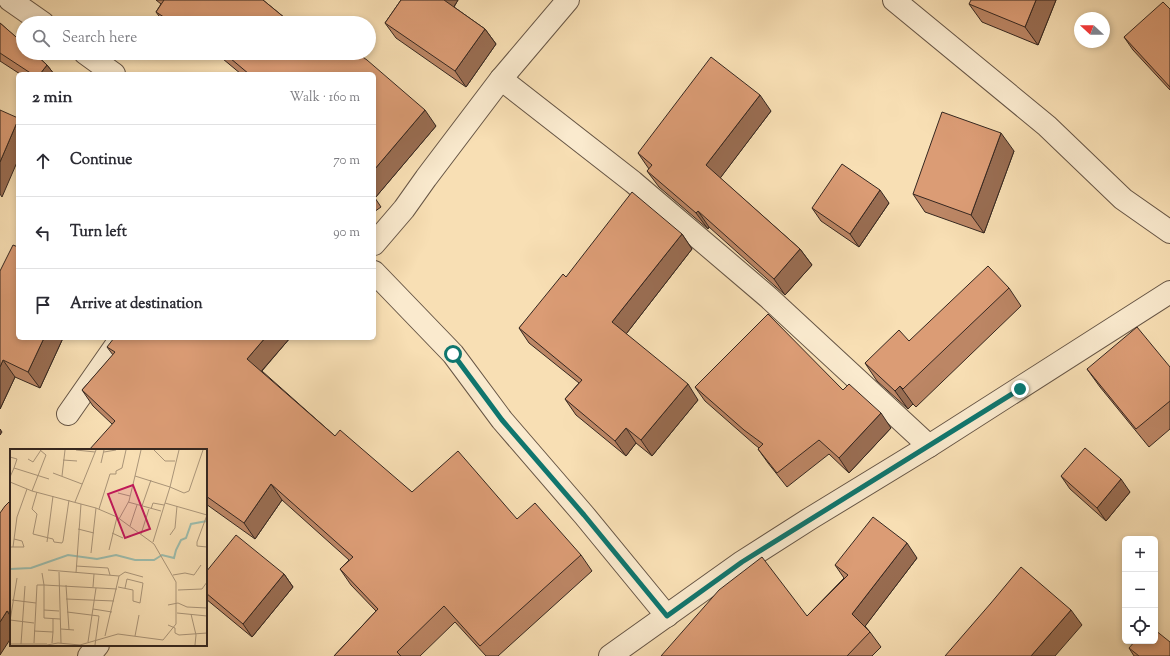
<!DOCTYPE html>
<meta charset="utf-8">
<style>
:root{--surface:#fff;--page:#f2f2f3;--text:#2b2b33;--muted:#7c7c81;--line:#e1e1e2}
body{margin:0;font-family:"Sorts Mill Goudy",serif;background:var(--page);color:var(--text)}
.controls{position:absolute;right:12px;bottom:12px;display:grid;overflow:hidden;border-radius:6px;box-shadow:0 2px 6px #0003}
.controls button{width:36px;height:36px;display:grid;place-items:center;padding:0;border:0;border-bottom:1px solid var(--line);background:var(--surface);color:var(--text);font:20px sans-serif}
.compass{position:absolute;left:1074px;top:12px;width:36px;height:36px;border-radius:50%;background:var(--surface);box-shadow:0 2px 6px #0003;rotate:291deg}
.stop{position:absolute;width:12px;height:12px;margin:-9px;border:3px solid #0f766e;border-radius:50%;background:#fff}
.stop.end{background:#0f766e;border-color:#fff;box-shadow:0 1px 4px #0008}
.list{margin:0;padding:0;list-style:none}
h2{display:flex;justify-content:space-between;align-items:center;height:52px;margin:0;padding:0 16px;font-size:17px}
h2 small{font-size:13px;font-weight:400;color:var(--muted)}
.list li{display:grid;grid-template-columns:26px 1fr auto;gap:12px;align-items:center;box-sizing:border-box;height:72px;padding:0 16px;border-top:1px solid var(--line)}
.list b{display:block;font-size:15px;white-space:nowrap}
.list em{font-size:13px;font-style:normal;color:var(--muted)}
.icon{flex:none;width:22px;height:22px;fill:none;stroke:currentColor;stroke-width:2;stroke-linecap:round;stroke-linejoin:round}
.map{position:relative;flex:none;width:1170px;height:656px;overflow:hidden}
.search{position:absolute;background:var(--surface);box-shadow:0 2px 6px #0003;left:16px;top:16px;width:360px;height:44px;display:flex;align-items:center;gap:10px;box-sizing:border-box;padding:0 14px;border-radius:22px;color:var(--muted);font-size:15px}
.panel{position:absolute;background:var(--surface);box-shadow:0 2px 6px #0003;left:16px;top:72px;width:360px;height:268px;border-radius:6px}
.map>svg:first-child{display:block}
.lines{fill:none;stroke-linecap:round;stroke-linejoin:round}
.minor-casing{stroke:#665545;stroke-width:24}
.minor{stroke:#faeace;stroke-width:22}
.wall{fill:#bc8665;stroke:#352720}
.shaded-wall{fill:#996d52;stroke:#352720}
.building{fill:#db9c75;stroke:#352720}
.route{stroke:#0f766e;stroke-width:5}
.inset-river{fill:none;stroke:#9dbdae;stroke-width:2}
.inset-road{fill:none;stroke:#aa9579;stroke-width:1}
.view{fill:#c2185b;fill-opacity:0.15;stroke:#c2185b;stroke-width:2}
.inset-edge{fill:none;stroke:#352720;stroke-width:2}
</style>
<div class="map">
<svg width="1170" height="656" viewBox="0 0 1170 656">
<rect width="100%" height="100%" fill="#f8dfb4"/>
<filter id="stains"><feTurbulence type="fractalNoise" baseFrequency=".005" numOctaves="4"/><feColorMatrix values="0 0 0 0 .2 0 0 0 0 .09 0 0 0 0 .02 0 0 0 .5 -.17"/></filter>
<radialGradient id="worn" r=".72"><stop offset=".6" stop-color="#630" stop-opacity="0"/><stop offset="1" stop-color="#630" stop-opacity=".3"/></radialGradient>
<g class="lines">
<defs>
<g id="minor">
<path d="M 10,0 L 43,23"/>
<path d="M 894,0 L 1047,126 L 1123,199 L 1170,232"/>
<path d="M 85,53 L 114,74"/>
<path d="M 501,79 L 633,182 L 768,297 L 929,446"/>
<path d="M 374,244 L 404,209 L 426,178 L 501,79 L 568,0"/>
<path d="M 374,272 L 453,354 L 502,420 L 584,515 L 667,616"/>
<path d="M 68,414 L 121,338"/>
<path d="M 89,656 L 98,645"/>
<path d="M 610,656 L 742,562 L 811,518 L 929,446 L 1170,292"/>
</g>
</defs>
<use href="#minor" class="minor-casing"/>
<use href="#minor" class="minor"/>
</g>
<g class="wall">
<path d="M 156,0 L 263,0 L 291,23 L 164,23 L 156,12 L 161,4 Z"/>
<path d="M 401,0 L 458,0 L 454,7 L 485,29 L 496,44 L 466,87 L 396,38 L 385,23 Z"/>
<path d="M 1056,0 L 1038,45 L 982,22 L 969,4 Z"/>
<path d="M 1170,9 L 1170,90 L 1133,50 L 1124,37 Z"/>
<path d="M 0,23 L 47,65 L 54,74 L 20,74 L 0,61 Z"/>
<path d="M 205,53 L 357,53 L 436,126 L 375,198 L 381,207 L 374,212 L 374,74 L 241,74 L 217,54 L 214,59 Z"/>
<path d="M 771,111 L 720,178 L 800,249 L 812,265 L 785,295 L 709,227 L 708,229 L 659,187 L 647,171 L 649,169 L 638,153 Z"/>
<path d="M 1014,151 L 984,233 L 925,212 L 913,194 Z"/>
<path d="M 889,203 L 859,247 L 821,221 L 812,208 Z"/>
<path d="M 682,234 L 692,249 L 626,334 L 698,400 L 652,456 L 636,443 L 626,456 L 576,415 L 565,399 L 579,383 L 529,343 L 519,328 L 566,277 Z"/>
<path d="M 0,271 L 18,338 L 63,338 L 40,388 L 15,377 L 0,409 Z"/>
<path d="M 1009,288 L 1021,306 L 916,407 L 913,404 L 908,409 L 877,381 L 865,363 L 909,341 Z"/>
<path d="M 290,338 L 262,371 L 335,436 L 412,492 L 517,519 L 581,555 L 592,571 L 498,656 L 486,656 L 455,622 L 420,656 L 334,656 L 376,611 L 351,585 L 340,569 L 349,560 L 282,500 L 255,539 L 206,504 L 206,450 L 112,424 L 93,406 L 82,390 L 113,355 L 107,347 Z"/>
<path d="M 1170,367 L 1170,429 L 1149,447 L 1100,387 L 1087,369 Z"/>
<path d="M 695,387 L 843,390 L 891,428 L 849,473 L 829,454 L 787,487 L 768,463 L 758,449 L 759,448 L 754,444 L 705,401 Z"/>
<path d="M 1061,476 L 1130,492 L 1106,521 L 1070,489 Z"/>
<path d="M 917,558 L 865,626 L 870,632 L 881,647 L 872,656 L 661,656 L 807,616 L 844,578 L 835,565 Z"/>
<path d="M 206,572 L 284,574 L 293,587 L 252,637 L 206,599 Z"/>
<path d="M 1129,648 L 1170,656 L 1134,656 Z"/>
</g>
<g class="shaded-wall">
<path d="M 442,0 L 458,0 L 450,13 Z"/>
<path d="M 1036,0 L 1056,0 L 1038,45 L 1025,27 Z"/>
<path d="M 485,29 L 496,44 L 466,87 L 455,71 Z"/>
<path d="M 210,53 L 216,53 L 217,54 L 214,59 Z"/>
<path d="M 47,65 L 54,74 L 40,74 Z"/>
<path d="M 760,95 L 771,111 L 718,181 L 706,165 Z"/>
<path d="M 425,110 L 436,126 L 375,198 L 374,196 L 374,170 Z"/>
<path d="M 18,120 L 18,160 L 2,197 L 0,194 L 0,162 Z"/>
<path d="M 1001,133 L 1014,151 L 984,233 L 971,215 Z"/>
<path d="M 880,190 L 889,203 L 859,247 L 850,234 Z"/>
<path d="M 698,211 L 709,227 L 708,229 L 696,213 Z"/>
<path d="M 682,234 L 692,249 L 623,338 L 612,322 Z"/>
<path d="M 800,249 L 812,265 L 785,295 L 774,279 Z"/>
<path d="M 44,338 L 63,338 L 40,388 L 28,372 Z"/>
<path d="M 265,338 L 290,338 L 258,375 L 247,359 Z"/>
<path d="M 3,360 L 15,377 L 0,409 L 0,367 Z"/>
<path d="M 688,384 L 698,400 L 652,456 L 641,440 Z"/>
<path d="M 900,386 L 913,404 L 908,409 L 895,391 Z"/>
<path d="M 881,413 L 891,428 L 849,473 L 839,458 Z"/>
<path d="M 626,428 L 636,443 L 626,456 L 615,441 Z"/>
<path d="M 0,429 L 2,432 L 0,435 Z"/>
<path d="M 1121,479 L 1130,492 L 1106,521 L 1097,508 Z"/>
<path d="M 271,484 L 282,500 L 255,539 L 244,523 Z"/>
<path d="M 907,543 L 917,558 L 863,629 L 852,614 Z"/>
<path d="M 284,574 L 293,587 L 252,637 L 243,624 Z"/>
<path d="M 1071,610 L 1082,625 L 1055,656 L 1031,656 Z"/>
<path d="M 7,611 L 11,617 L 11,638 L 0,655 L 0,622 Z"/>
</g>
<g class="building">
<path d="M 164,0 L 263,0 L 291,23 L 173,23 L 156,12 Z"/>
<path d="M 401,0 L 444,0 L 485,29 L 455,71 L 385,23 Z"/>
<path d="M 971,0 L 1036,0 L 1025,27 L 969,4 Z"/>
<path d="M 1163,2 L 1170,9 L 1170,87 L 1124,37 Z"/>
<path d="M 0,23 L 23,43 L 23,53 L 34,53 L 47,65 L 40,74 L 32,74 L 0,53 Z"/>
<path d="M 224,53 L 357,53 L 367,60 L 425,110 L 374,170 L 374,74 L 249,74 Z"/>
<path d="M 711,57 L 760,95 L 706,165 L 800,249 L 774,279 L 698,211 L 696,213 L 647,171 L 652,165 L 638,153 Z"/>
<path d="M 0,110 L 18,118 L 18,120 L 0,162 Z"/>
<path d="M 942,112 L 1001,133 L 971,215 L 913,194 Z"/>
<path d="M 842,164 L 880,190 L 850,234 L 812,208 Z"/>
<path d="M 632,192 L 682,234 L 612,322 L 688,384 L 641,440 L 626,428 L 615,441 L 565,399 L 582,380 L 519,328 L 563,274 L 566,277 Z"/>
<path d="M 13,245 L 18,247 L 18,338 L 44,338 L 28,372 L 3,360 L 0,367 L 0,271 Z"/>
<path d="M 988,266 L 1009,288 L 903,389 L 900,386 L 895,391 L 865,363 L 899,330 L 909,341 Z"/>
<path d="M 768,314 L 843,390 L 849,384 L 881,413 L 839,458 L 819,440 L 777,473 L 758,449 L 763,444 L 744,430 L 695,387 Z"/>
<path d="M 1137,327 L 1170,367 L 1170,401 L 1136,429 L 1087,369 Z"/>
<path d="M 114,338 L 265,338 L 247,359 L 335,436 L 340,430 L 412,492 L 458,451 L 517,519 L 535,503 L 581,555 L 480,646 L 444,606 L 397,652 L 401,656 L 334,656 L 378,609 L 340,569 L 353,557 L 271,484 L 244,523 L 206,496 L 206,450 L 89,450 L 115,421 L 82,390 L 115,352 L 107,347 Z"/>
<path d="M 1085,448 L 1121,479 L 1097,508 L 1061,476 Z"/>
<path d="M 11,500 L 11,614 L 7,611 L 0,622 L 0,513 L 5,506 Z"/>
<path d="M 873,517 L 907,543 L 852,614 L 870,632 L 847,656 L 661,656 L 719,590 L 762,557 L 807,616 L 848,575 L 835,565 Z"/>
<path d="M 236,535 L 284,574 L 243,624 L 206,593 L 206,572 Z"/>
<path d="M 1021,567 L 1071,610 L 1031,656 L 945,656 L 991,603 Z"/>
<path d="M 1155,630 L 1170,642 L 1170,656 L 1139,656 L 1129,648 L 1135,641 L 1155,641 Z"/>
</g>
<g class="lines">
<path class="route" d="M 453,354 L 502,420 L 584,515 L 667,616 L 742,562 L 1020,389"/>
</g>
<g transform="translate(10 449)">
<rect width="197" height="197" fill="#f8dfb4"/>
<path class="inset-river" d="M 0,120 L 21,119 L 58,106 L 87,110 L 106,106 L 125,111 L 144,111 L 152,106 L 164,109 L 166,101 L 171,91 L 176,89 L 181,75 L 197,72"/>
<path class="inset-road" d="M 66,1 L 85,3M 144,1 L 155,12 L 165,12M 193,1 L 179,42 L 174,44 L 160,38 L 155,54 L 197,66M 94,3 L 106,1M 0,8 L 7,10 L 4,19M 18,10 L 23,13 L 31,1M 53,11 L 67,12M 91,14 L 94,1M 43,24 L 72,35M 52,27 L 55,1M 125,27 L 131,1M 0,28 L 4,19 L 39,30M 0,33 L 22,42 L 86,59 L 107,68 L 144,95 L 166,133 L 166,175 L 153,191 L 108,185 L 70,196 L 48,194 L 37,196M 22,42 L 36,6 L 30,1M 27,43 L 22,60 L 27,65 L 23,85 L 43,90 L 44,93 L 52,94 L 53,92 L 59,51M 108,44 L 120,47M 65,53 L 86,1M 118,53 L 151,62M 132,57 L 141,31M 89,60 L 100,25 L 106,25 L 106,22 L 112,19 L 116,1M 141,60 L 143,54 L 154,56M 197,66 L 187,93 L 187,97 L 197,98M 109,70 L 119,52 L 125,27 L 160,38 L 169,1M 120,77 L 127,56M 68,80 L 84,84M 102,84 L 113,89M 131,85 L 139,60M 160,86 L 165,79 L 167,57M 37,93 L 43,47M 143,93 L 155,54M 0,98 L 3,98 L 7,68 L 17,40M 3,98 L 14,98 L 12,92 L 4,90M 99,101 L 107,68M 81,104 L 86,59M 66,117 L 98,119 L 100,126M 38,121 L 109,127 L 115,123 L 133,128M 49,123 L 51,194M 32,124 L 34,136 L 107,140M 66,124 L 71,55M 163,126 L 175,124 L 184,126 L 191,116M 56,136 L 59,181M 83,138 L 84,125M 108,138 L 123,141 L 123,152 L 130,154 L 133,134 L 117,130 L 115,139M 168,141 L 192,140 L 197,133M 56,150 L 104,152M 2,151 L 26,154M 158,156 L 168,154 L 177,158 L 197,159M 83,160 L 102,163M 34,161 L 34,169 L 50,170M 57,163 L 89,167 L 85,196M 167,164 L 197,167M 181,165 L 186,186 L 185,196M 0,171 L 24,174M 0,172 L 7,129M 158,176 L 165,179 L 165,184 L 169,186 L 197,184M 51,180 L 64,181M 24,182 L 43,183 L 42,194M 43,183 L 43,170M 95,187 L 109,127M 125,187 L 129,166M 78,193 L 86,139M 24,194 L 27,136 L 34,136 L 34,161 L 49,162M 0,195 L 37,195M 11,195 L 15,137"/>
<path class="view" d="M 123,36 L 140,80 L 115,89 L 98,45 Z"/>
<rect width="197" height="197" class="inset-edge"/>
</g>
<rect width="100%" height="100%" filter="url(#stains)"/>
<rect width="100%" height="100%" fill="url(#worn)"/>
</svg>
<div class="controls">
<button>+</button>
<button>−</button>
<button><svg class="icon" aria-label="locate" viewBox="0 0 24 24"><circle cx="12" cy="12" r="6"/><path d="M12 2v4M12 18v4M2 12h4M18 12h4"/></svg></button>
</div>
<svg class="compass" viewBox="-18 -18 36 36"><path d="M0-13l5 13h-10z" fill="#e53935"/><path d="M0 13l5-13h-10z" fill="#7c7c81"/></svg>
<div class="stop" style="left:453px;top:354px"></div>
<div class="stop end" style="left:1020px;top:389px"></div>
<div class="search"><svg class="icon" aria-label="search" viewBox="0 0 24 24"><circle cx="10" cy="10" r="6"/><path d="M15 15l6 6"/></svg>Search here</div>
<section class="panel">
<h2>2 min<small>Walk · 160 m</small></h2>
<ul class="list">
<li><svg class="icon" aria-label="ahead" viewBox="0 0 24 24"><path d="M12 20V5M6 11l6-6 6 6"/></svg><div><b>Continue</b></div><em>70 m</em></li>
<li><svg class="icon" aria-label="left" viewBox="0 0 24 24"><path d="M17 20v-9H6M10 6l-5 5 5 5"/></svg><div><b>Turn left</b></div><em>90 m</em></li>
<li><svg class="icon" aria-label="arrive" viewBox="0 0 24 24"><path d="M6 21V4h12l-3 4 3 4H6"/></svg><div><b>Arrive at destination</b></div></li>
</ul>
</section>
</div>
